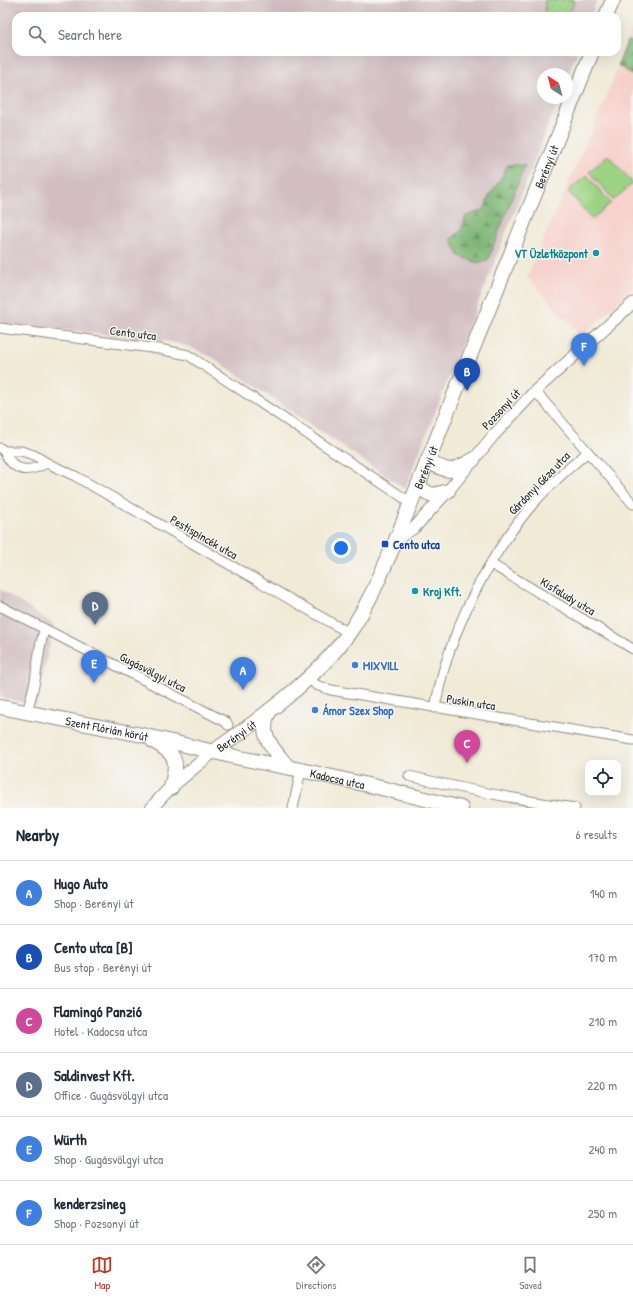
<!DOCTYPE html>
<meta charset="utf-8">
<style>
:root{--surface:#fff;--page:#f6f6f7;--text:#1f2937;--muted:#747a83;--line:#e0e1e3;--accent:#c8321e}
body{margin:0;font-family:"Patrick Hand",sans-serif;background:var(--page);color:var(--text)}
.controls{position:absolute;right:12px;bottom:12px;display:grid;overflow:hidden;border-radius:8px;box-shadow:0 4px 16px #0002}
.controls button{width:36px;height:36px;display:grid;place-items:center;padding:0;border:0;border-bottom:1px solid var(--line);background:var(--surface);color:var(--text);font:20px sans-serif}
.compass{position:absolute;left:537px;top:68px;width:36px;height:36px;border-radius:50%;background:var(--surface);box-shadow:0 4px 16px #0002;rotate:324deg}
.you{position:absolute;left:341px;top:548px;width:14px;height:14px;margin:-10px;border:3px solid #fff;border-radius:50%;background:#1a73e8;box-shadow:0 0 0 6px #1a73e833}
.badge{display:grid;place-items:center;width:26px;height:26px;border-radius:50%;background:var(--accent);color:#fff;font-size:13px;font-weight:700}
.pin{position:absolute;translate:-50% -33px;filter:drop-shadow(0 1px 2px #0008)}
.pin::after{content:'';position:absolute;top:21px;width:14px;height:12px;background:inherit;clip-path:polygon(0 0,100% 0,50% 100%)}
.list{margin:0;padding:0;list-style:none}
h2{display:flex;justify-content:space-between;align-items:center;height:52px;margin:0;padding:0 16px;font-size:17px}
h2 small{font-size:13px;font-weight:400;color:var(--muted)}
.list li{display:grid;grid-template-columns:26px 1fr auto;gap:12px;align-items:center;box-sizing:border-box;height:64px;padding:0 16px;border-top:1px solid var(--line)}
.list b{display:block;font-size:15px;white-space:nowrap}
.list p{margin:0;font-size:13px;white-space:nowrap;color:var(--muted)}
.list em{font-size:13px;font-style:normal;color:var(--muted)}
.icon{flex:none;width:22px;height:22px;fill:none;stroke:currentColor;stroke-width:2;stroke-linecap:round;stroke-linejoin:round}
.map{position:relative;flex:none;width:633px;height:808px;overflow:hidden}
.search{position:absolute;background:var(--surface);box-shadow:0 4px 16px #0002;left:12px;right:12px;top:12px;height:44px;display:flex;align-items:center;gap:10px;box-sizing:border-box;padding:0 14px;border-radius:12px;color:var(--muted);font-size:15px}
.sheet{height:436px;background:var(--surface)}
nav{display:flex;justify-content:space-around;align-items:center;box-sizing:border-box;height:56px;border-top:1px solid var(--line);background:var(--surface);font-size:11px;color:var(--muted)}
nav a{display:grid;justify-items:center;gap:2px}
nav .on{color:var(--accent)}
.map>svg:first-child{display:block}
.built{fill:#f7d0cb}
.industrial{fill:#d2bec2}
.green{fill:#9bd284;stroke:#637e58}
.forest{fill:url(#forest-firs);stroke:#54704e}
.park{fill:url(#park-dots);stroke:#637e58}
.lines{fill:none;stroke-linecap:round;stroke-linejoin:round}
.minor-casing{stroke:#8e8a81;stroke-width:11}
.tertiary-casing{stroke:#8e8a81;stroke-width:13}
.secondary-casing{stroke:#8e8a81;stroke-width:14}
.primary-casing{stroke:#8e8a81;stroke-width:16}
.minor{stroke:#fff;stroke-width:9}
.tertiary{stroke:#fff;stroke-width:11}
.secondary{stroke:#fff;stroke-width:12}
.primary{stroke:#fff;stroke-width:14}
.culture-dot{fill:#0f9aa8;stroke:#f6f6f2;stroke-width:1.5}
.transit-dot{fill:#1a4fb4;stroke:#f6f6f2;stroke-width:1.5}
.shop-dot{fill:#3f7fe0;stroke:#f6f6f2;stroke-width:1.5}
.labels{text-anchor:middle;dominant-baseline:central;stroke-width:3;stroke-linejoin:round;paint-order:stroke}
.street-label{font-size:12px;fill:#2b2b2b;stroke:#f6f6f2}
.culture-label{font-size:12px;font-weight:bold;fill:#0d838f;stroke:#f6f6f2;text-anchor:end}
.transit-label{font-size:12px;font-weight:bold;fill:#164399;stroke:#f6f6f2;text-anchor:start}
.shop-label{font-size:12px;font-weight:bold;fill:#366cbe;stroke:#f6f6f2;text-anchor:start}
</style>
<div class="map">
<svg width="633" height="808" viewBox="0 0 633 808">
<defs>
<pattern id="forest-firs" width="22" height="20" patternUnits="userSpaceOnUse"><rect width="22" height="20" fill="#7cb472"/><path d="M5 1l3.5 6h-7zM16 11l3.5 6h-7z" fill="#66935e"/></pattern>
<pattern id="park-dots" width="8" height="8" patternUnits="userSpaceOnUse"><rect width="8" height="8" fill="#9bd284"/><path d="M2 2h.1M6 6h.1" fill="none" stroke="#86b472" stroke-width="1.8" stroke-linecap="round"/></pattern>
</defs>
<rect width="100%" height="100%" fill="#f6f6f2"/>
<filter id="ink" filterUnits="userSpaceOnUse"><feTurbulence type="fractalNoise" baseFrequency=".025" numOctaves="2"/><feDisplacementMap in="SourceGraphic" scale="8" xChannelSelector="R" yChannelSelector="G"/><feConvolveMatrix kernelMatrix="1 2 1 2 8 2 1 2 1" color-interpolation-filters="sRGB"/></filter>
<filter id="wash" filterUnits="userSpaceOnUse"><feTurbulence type="fractalNoise" baseFrequency=".012" numOctaves="4" result="noise"/><feDisplacementMap in="SourceGraphic" scale="16" xChannelSelector="R" yChannelSelector="G"/><feGaussianBlur stdDeviation="0.9" result="paint"/><feColorMatrix in="noise" values="0 0 0 0 0 0 0 0 0 0 0 0 0 0 0 0 0 1.4 0 .05"/><feComposite in="paint" operator="in"/></filter>
<g filter="url(#wash)">
<rect width="100%" height="100%" fill="#f1ead7"/>
<path class="built" d="M 633,26 L 633,289 L 581,336 L 527,277 L 606,98 Z"/>
<g class="industrial">
<path d="M 0,0 L 597,0 L 591,16 L 16,16 L 16,52 L 577,52 L 567,77 L 567,74 L 543,74 L 543,98 L 559,98 L 405,489 L 212,357 L 187,346 L 166,341 L 0,323 Z"/>
<path d="M 0,589 L 54,625 L 36,705 L 0,697 Z"/>
</g>
<g class="green">
<path d="M 608,155 L 633,183 L 614,200 L 589,172 Z"/>
<path d="M 587,175 L 611,203 L 592,219 L 568,191 Z"/>
</g>
<g class="forest">
<path d="M 627,41 L 633,42 L 632,75 L 618,65 Z"/>
<path d="M 508,165 L 525,165 L 488,260 L 478,263 L 459,256 L 451,239 L 461,231 L 466,216 L 484,210 L 490,194 L 499,182 Z"/>
</g>
<path class="park" d="M 545,0 L 574,0 L 570,16 L 545,16 Z"/>
</g>
<g filter="url(#ink)">
<g class="lines">
<defs>
<g id="minor">
<path d="M 0,328 L 159,349 L 188,355 L 410,502"/>
<path d="M 535,391 L 633,504"/>
<path d="M 0,448 L 4,451 L 21,451 L 34,455 L 47,463 L 75,476 L 349,633"/>
<path d="M 4,451 C 14,473 28,473 47,463"/>
<path d="M 491,564 L 633,649"/>
<path d="M 0,606 L 226,722 L 228,725"/>
<path d="M 309,677 L 316,685 L 331,690 L 633,740"/>
<path d="M 435,708 C 437,696 440,684 443,672 C 459,616 490,556 527,511 C 545,489 566,470 588,452"/>
<path d="M 27,713 L 35,681 L 40,647 L 44,630"/>
<path d="M 409,776 C 464,789 519,800 575,808"/>
<path d="M 293,808 L 301,770"/>
</g>
<path id="tertiary" d="M 396,540 L 415,527 L 448,491 L 493,436 L 535,391 L 633,303"/>
<path id="secondary" d="M 152,808 C 169,786 193,769 214,751"/>
<g id="primary">
<path d="M 606,16 L 613,0"/>
<path d="M 427,461 C 451,473 449,473 473,460"/>
<path d="M 418,485 C 430,497 432,496 448,491"/>
<path id="s1" d="M 0,707 L 142,735 L 240,758 L 301,770 L 381,788 L 461,808"/>
<path d="M 270,710 C 256,734 274,750 288,767"/>
<path d="M 153,741 C 178,755 178,761 171,788"/>
<path id="s2" d="M 214,751 C 259,720 317,678 349,633 C 369,604 382,572 396,540 L 592,52"/>
</g>
</defs>
<use href="#minor" class="minor-casing"/>
<use href="#tertiary" class="tertiary-casing"/>
<use href="#secondary" class="secondary-casing"/>
<use href="#primary" class="primary-casing"/>
<use href="#minor" class="minor"/>
<use href="#tertiary" class="tertiary"/>
<use href="#secondary" class="secondary"/>
<use href="#primary" class="primary"/>
</g>
</g>
<g class="culture-dot">
<circle cx="596" cy="253" r="4"/>
<circle cx="415" cy="591" r="4"/>
</g>
<rect class="transit-dot" x="381" y="540" width="8" height="8" rx="2"/>
<g class="shop-dot">
<circle cx="355" cy="665" r="4"/>
<circle cx="315" cy="710" r="4"/>
</g>
<g class="labels">
<g class="street-label">
<text stroke="none"><textPath href="#s2" startOffset="687">Berényi út</textPath></text>
<text transform="translate(133 333) rotate(7)">Cento utca</text>
<text transform="translate(501 409) rotate(-47)">Pozsonyi út</text>
<text stroke="none"><textPath href="#s2" startOffset="363">Berényi út</textPath></text>
<text transform="translate(539 483) rotate(-46)">Gárdonyi Géza utca</text>
<text transform="translate(204 537) rotate(30)">Pestispincék utca</text>
<text transform="translate(568 596) rotate(31)">Kisfaludy utca</text>
<text transform="translate(153 672) rotate(27)">Gugásvölgyi utca</text>
<text transform="translate(471 702) rotate(9)">Puskin utca</text>
<text stroke="none"><textPath href="#s1" startOffset="109">Szent Flórián körút</textPath></text>
<text stroke="none"><textPath href="#s2" startOffset="27">Berényi út</textPath></text>
<text stroke="none"><textPath href="#s1" startOffset="345">Kadocsa utca</textPath></text>
</g>
<g class="culture-label">
<text x="588" y="253">VT Üzletközpont</text>
<text x="423" y="591" text-anchor="start">Kroj Kft.</text>
</g>
<g class="transit-label">
<text x="393" y="544">Cento utca</text>
</g>
<g class="shop-label">
<text x="363" y="665">MIXVILL</text>
<text x="323" y="710">Ámor Szex Shop</text>
</g>
</g>
</svg>
<div class="controls">
<button><svg class="icon" aria-label="locate" viewBox="0 0 24 24"><circle cx="12" cy="12" r="6"/><path d="M12 2v4M12 18v4M2 12h4M18 12h4"/></svg></button>
</div>
<svg class="compass" viewBox="-18 -18 36 36"><path d="M0-13l5 13h-10z" fill="#e53935"/><path d="M0 13l5-13h-10z" fill="#747a83"/></svg>
<div class="you"></div>
<div class="pin badge" style="left:243px;top:690px;background:#3f7fe0">A</div>
<div class="pin badge" style="left:467px;top:391px;background:#1a4fb4">B</div>
<div class="pin badge" style="left:467px;top:763px;background:#d1479c">C</div>
<div class="pin badge" style="left:95px;top:625px;background:#5c6f8a">D</div>
<div class="pin badge" style="left:94px;top:683px;background:#3f7fe0">E</div>
<div class="pin badge" style="left:584px;top:366px;background:#3f7fe0">F</div>
<div class="search"><svg class="icon" aria-label="search" viewBox="0 0 24 24"><circle cx="10" cy="10" r="6"/><path d="M15 15l6 6"/></svg>Search here</div>
</div>
<section class="sheet">
<h2>Nearby<small>6 results</small></h2>
<ul class="list">
<li><span class="badge" style="background:#3f7fe0">A</span><div><b>Hugo Auto</b><p>Shop · Berényi út</p></div><em>140 m</em></li>
<li><span class="badge" style="background:#1a4fb4">B</span><div><b>Cento utca [B]</b><p>Bus stop · Berényi út</p></div><em>170 m</em></li>
<li><span class="badge" style="background:#d1479c">C</span><div><b>Flamingó Panzió</b><p>Hotel · Kadocsa utca</p></div><em>210 m</em></li>
<li><span class="badge" style="background:#5c6f8a">D</span><div><b>Saldinvest Kft.</b><p>Office · Gugásvölgyi utca</p></div><em>220 m</em></li>
<li><span class="badge" style="background:#3f7fe0">E</span><div><b>Würth</b><p>Shop · Gugásvölgyi utca</p></div><em>240 m</em></li>
<li><span class="badge" style="background:#3f7fe0">F</span><div><b>kenderzsineg</b><p>Shop · Pozsonyi út</p></div><em>250 m</em></li>
</ul>
</section>
<nav>
<a class="on"><svg class="icon" aria-label="map" viewBox="0 0 24 24"><path d="M3 6l6-2 6 2 6-2v14l-6 2-6-2-6 2zM9 4v14M15 6v14"/></svg>Map</a>
<a><svg class="icon" aria-label="directions" viewBox="0 0 24 24"><path d="M12 3l9 9-9 9-9-9zM9 14v-3h6M13 9l2 2-2 2"/></svg>Directions</a>
<a><svg class="icon" aria-label="saved" viewBox="0 0 24 24"><path d="M7 4h10v16l-5-4-5 4z"/></svg>Saved</a>
</nav>
